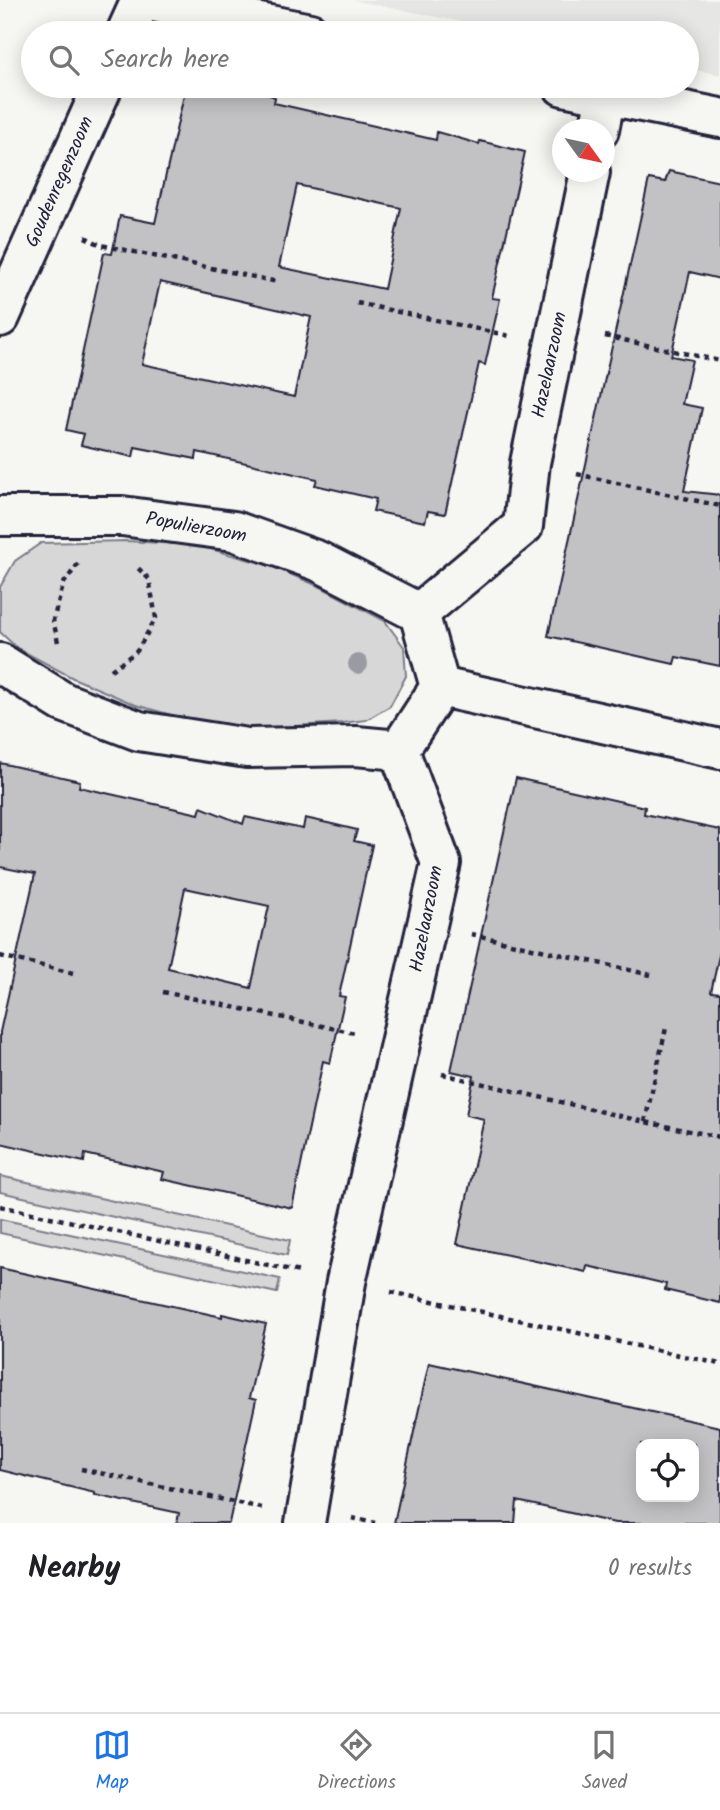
<!DOCTYPE html>
<style>
:root{--surface:#fff;--page:#f2f2f2;--text:#202124;--muted:#757577;--line:#e0e0e0;--accent:#1a73e8}
body{margin:0;font-family:Kalam,sans-serif;background:var(--page);color:var(--text)}
.controls{position:absolute;right:21px;bottom:21px;display:grid;overflow:hidden;border-radius:14px;box-shadow:0 4px 18px #0003}
.controls button{width:63px;height:63px;display:grid;place-items:center;padding:0;border:0;border-bottom:2px solid var(--line);background:var(--surface);color:var(--text);font:35px sans-serif}
.compass{position:absolute;left:552px;top:119px;width:63px;height:63px;border-radius:50%;background:var(--surface);box-shadow:0 4px 18px #0003;rotate:123deg}
.list{margin:0;padding:0;list-style:none}
h2{display:flex;justify-content:space-between;align-items:center;height:91px;margin:0;padding:0 28px;font-size:30px}
h2 small{font-size:23px;font-weight:400;color:var(--muted)}
.icon{flex:none;width:38px;height:38px;fill:none;stroke:currentColor;stroke-width:2;stroke-linecap:round;stroke-linejoin:round}
.map{position:relative;flex:none;width:720px;height:1523px;overflow:hidden}
.search{position:absolute;background:var(--surface);box-shadow:0 4px 18px #0003;left:21px;right:21px;top:21px;height:77px;display:flex;align-items:center;gap:18px;box-sizing:border-box;padding:0 24px;border-radius:38px;color:var(--muted);font-size:26px}
.sheet{height:189px;background:var(--surface)}
nav{display:flex;justify-content:space-around;align-items:center;box-sizing:border-box;height:98px;border-top:2px solid var(--line);background:var(--surface);font-size:19px;color:var(--muted)}
nav a{display:grid;justify-items:center;gap:4px}
nav .on{color:var(--accent)}
.map>svg:first-child{display:block}
.built{fill:#e6e6e4}
.green{fill:#d7d7d7;stroke:#7c7c89;stroke-width:2}
.building{fill:#c2c2c4;stroke:#22223b;stroke-width:2;fill-rule:evenodd}
.lines{fill:none;stroke-linecap:round;stroke-linejoin:round}
.minor-casing{stroke:#22223b;stroke-width:44}
.path{stroke:#22223b;stroke-width:4.5;stroke-dasharray:5 5;stroke-linecap:butt}
.minor{stroke:#f6f6f2;stroke-width:38}
.tree{fill:#9a9aa3}
.labels{text-anchor:middle;dominant-baseline:central;stroke-width:5;stroke-linejoin:round;paint-order:stroke}
.street-label{font-size:19px;fill:#22223b;stroke:#f6f6f2}
</style>
<div class="map">
<svg width="720" height="1523" viewBox="0 0 720 1523">
<rect width="100%" height="100%" fill="#f6f6f2"/>
<filter id="ink" filterUnits="userSpaceOnUse"><feTurbulence type="fractalNoise" baseFrequency=".0143" numOctaves="2"/><feDisplacementMap in="SourceGraphic" scale="14" xChannelSelector="R" yChannelSelector="G"/><feConvolveMatrix kernelMatrix="1 2 1 2 8 2 1 2 1" color-interpolation-filters="sRGB"/></filter>
<g filter="url(#ink)">
<path class="built" d="M 353,0 L 720,0 L 720,75 L 687,68 L 687,33 L 516,33 Z"/>
<g class="green">
<path d="M 126,541 L 196,545 L 271,566 L 323,588 L 385,621 L 404,647 L 406,676 L 390,706 L 366,720 L 342,723 L 264,728 L 203,724 L 136,705 L 73,678 L 17,648 L 0,632 L 0,587 L 15,561 L 41,543 Z"/>
<path d="M 0,1176 L 290,1240 L 287,1255 L 0,1192 Z"/>
<path d="M 0,1219 L 280,1279 L 277,1293 L 0,1233 Z"/>
</g>
<g class="building">
<path d="M 186,86 L 248,86 L 275,97 L 274,103 L 436,140 L 437,132 L 479,144 L 480,141 L 525,152 L 492,298 L 500,299 L 485,365 L 479,363 L 445,514 L 428,511 L 425,522 L 373,511 L 376,499 L 315,485 L 317,479 L 197,452 L 196,459 L 135,447 L 133,457 L 81,445 L 84,434 L 66,430 L 104,253 L 112,254 L 120,216 L 155,223 ZM 297,185 L 401,208 L 384,289 L 279,267 ZM 160,282 L 311,317 L 294,397 L 142,364 Z"/>
<path d="M 669,171 L 720,182 L 720,279 L 690,272 L 671,356 L 692,360 L 682,404 L 702,408 L 684,491 L 720,495 L 720,666 L 676,657 L 674,664 L 548,636 L 649,179 L 665,182 Z"/>
<path d="M 0,763 L 80,781 L 79,787 L 199,814 L 201,807 L 243,824 L 245,817 L 303,829 L 305,818 L 332,824 L 357,830 L 354,841 L 372,845 L 339,996 L 345,997 L 330,1063 L 323,1061 L 292,1208 L 162,1179 L 164,1172 L 85,1154 L 84,1162 L 0,1143 L 0,1032 L 35,874 L 0,867 ZM 185,888 L 269,906 L 251,988 L 168,968 Z"/>
<path d="M 516,778 L 645,807 L 644,814 L 720,830 L 720,951 L 711,992 L 720,993 L 720,1303 L 665,1290 L 666,1284 L 628,1275 L 587,1266 L 586,1272 L 457,1244 L 484,1119 L 466,1115 L 474,1076 L 451,1071 Z"/>
<path d="M 0,1268 L 222,1317 L 222,1314 L 266,1324 L 249,1398 L 256,1400 L 229,1523 L 177,1523 L 179,1513 L 95,1495 L 95,1493 L 0,1470 Z"/>
<path d="M 429,1363 L 720,1427 L 720,1523 L 615,1523 L 517,1501 L 515,1523 L 394,1523 ZM 641,1444 L 694,1444 L 694,1497 L 641,1497 Z"/>
</g>
<g class="lines">
<defs>
<g id="minor">
<path d="M 144,0 L 310,33"/>
<path d="M 126,33 L 141,0"/>
<path d="M 563,86 L 720,118"/>
<path d="M 599,130 L 606,95"/>
<path d="M 0,317 L 103,86"/>
<path d="M 0,516 L 122,516 L 234,531 L 318,561 L 419,613"/>
<path d="M 419,613 L 523,526 L 530,463 L 590,172"/>
<path d="M 0,663 L 63,702 L 139,731 L 247,748 L 356,746 L 399,750"/>
<path d="M 440,687 L 720,749"/>
<path d="M 399,750 L 440,687 L 419,613"/>
<path d="M 305,1523 L 346,1282 L 441,863 L 399,750"/>
</g>
</defs>
<use href="#minor" class="minor-casing"/>
<g class="path">
<path d="M 85,237 L 101,245 L 278,282"/>
<path d="M 357,303 L 510,336"/>
<path d="M 605,336 L 720,361"/>
<path d="M 577,474 L 720,506"/>
<path d="M 58,642 L 53,620 L 64,583 L 78,564"/>
<path d="M 111,670 L 137,651 L 156,618 L 149,579 L 137,567"/>
<path d="M 471,934 L 651,975"/>
<path d="M 0,956 L 73,973"/>
<path d="M 163,992 L 355,1033"/>
<path d="M 442,1074 L 645,1122 L 720,1137"/>
<path d="M 645,1122 L 666,1028"/>
<path d="M 0,1206 L 300,1272"/>
<path d="M 391,1292 L 720,1364"/>
<path d="M 81,1469 L 262,1508"/>
<path d="M 352,1518 L 375,1523"/>
</g>
<use href="#minor" class="minor"/>
</g>
<circle class="tree" cx="358" cy="664" r="10"/>
</g>
<g class="labels">
<g class="street-label">
<text transform="translate(60 182) rotate(-66)">Goudenregenzoom</text>
<text transform="translate(550 365) rotate(-78)">Hazelaarzoom</text>
<text transform="translate(196 528) rotate(10)">Populierzoom</text>
<text transform="translate(427 919) rotate(-79)">Hazelaarzoom</text>
</g>
</g>
</svg>
<div class="controls">
<button><svg class="icon" aria-label="locate" viewBox="0 0 24 24"><circle cx="12" cy="12" r="6"/><path d="M12 2v4M12 18v4M2 12h4M18 12h4"/></svg></button>
</div>
<svg class="compass" viewBox="-18 -18 36 36"><path d="M0-13l5 13h-10z" fill="#e53935"/><path d="M0 13l5-13h-10z" fill="#757577"/></svg>
<div class="search"><svg class="icon" aria-label="search" viewBox="0 0 24 24"><circle cx="10" cy="10" r="6"/><path d="M15 15l6 6"/></svg>Search here</div>
</div>
<section class="sheet">
<h2>Nearby<small>0 results</small></h2>
<ul class="list">
</ul>
</section>
<nav>
<a class="on"><svg class="icon" aria-label="map" viewBox="0 0 24 24"><path d="M3 6l6-2 6 2 6-2v14l-6 2-6-2-6 2zM9 4v14M15 6v14"/></svg>Map</a>
<a><svg class="icon" aria-label="directions" viewBox="0 0 24 24"><path d="M12 3l9 9-9 9-9-9zM9 14v-3h6M13 9l2 2-2 2"/></svg>Directions</a>
<a><svg class="icon" aria-label="saved" viewBox="0 0 24 24"><path d="M7 4h10v16l-5-4-5 4z"/></svg>Saved</a>
</nav>
